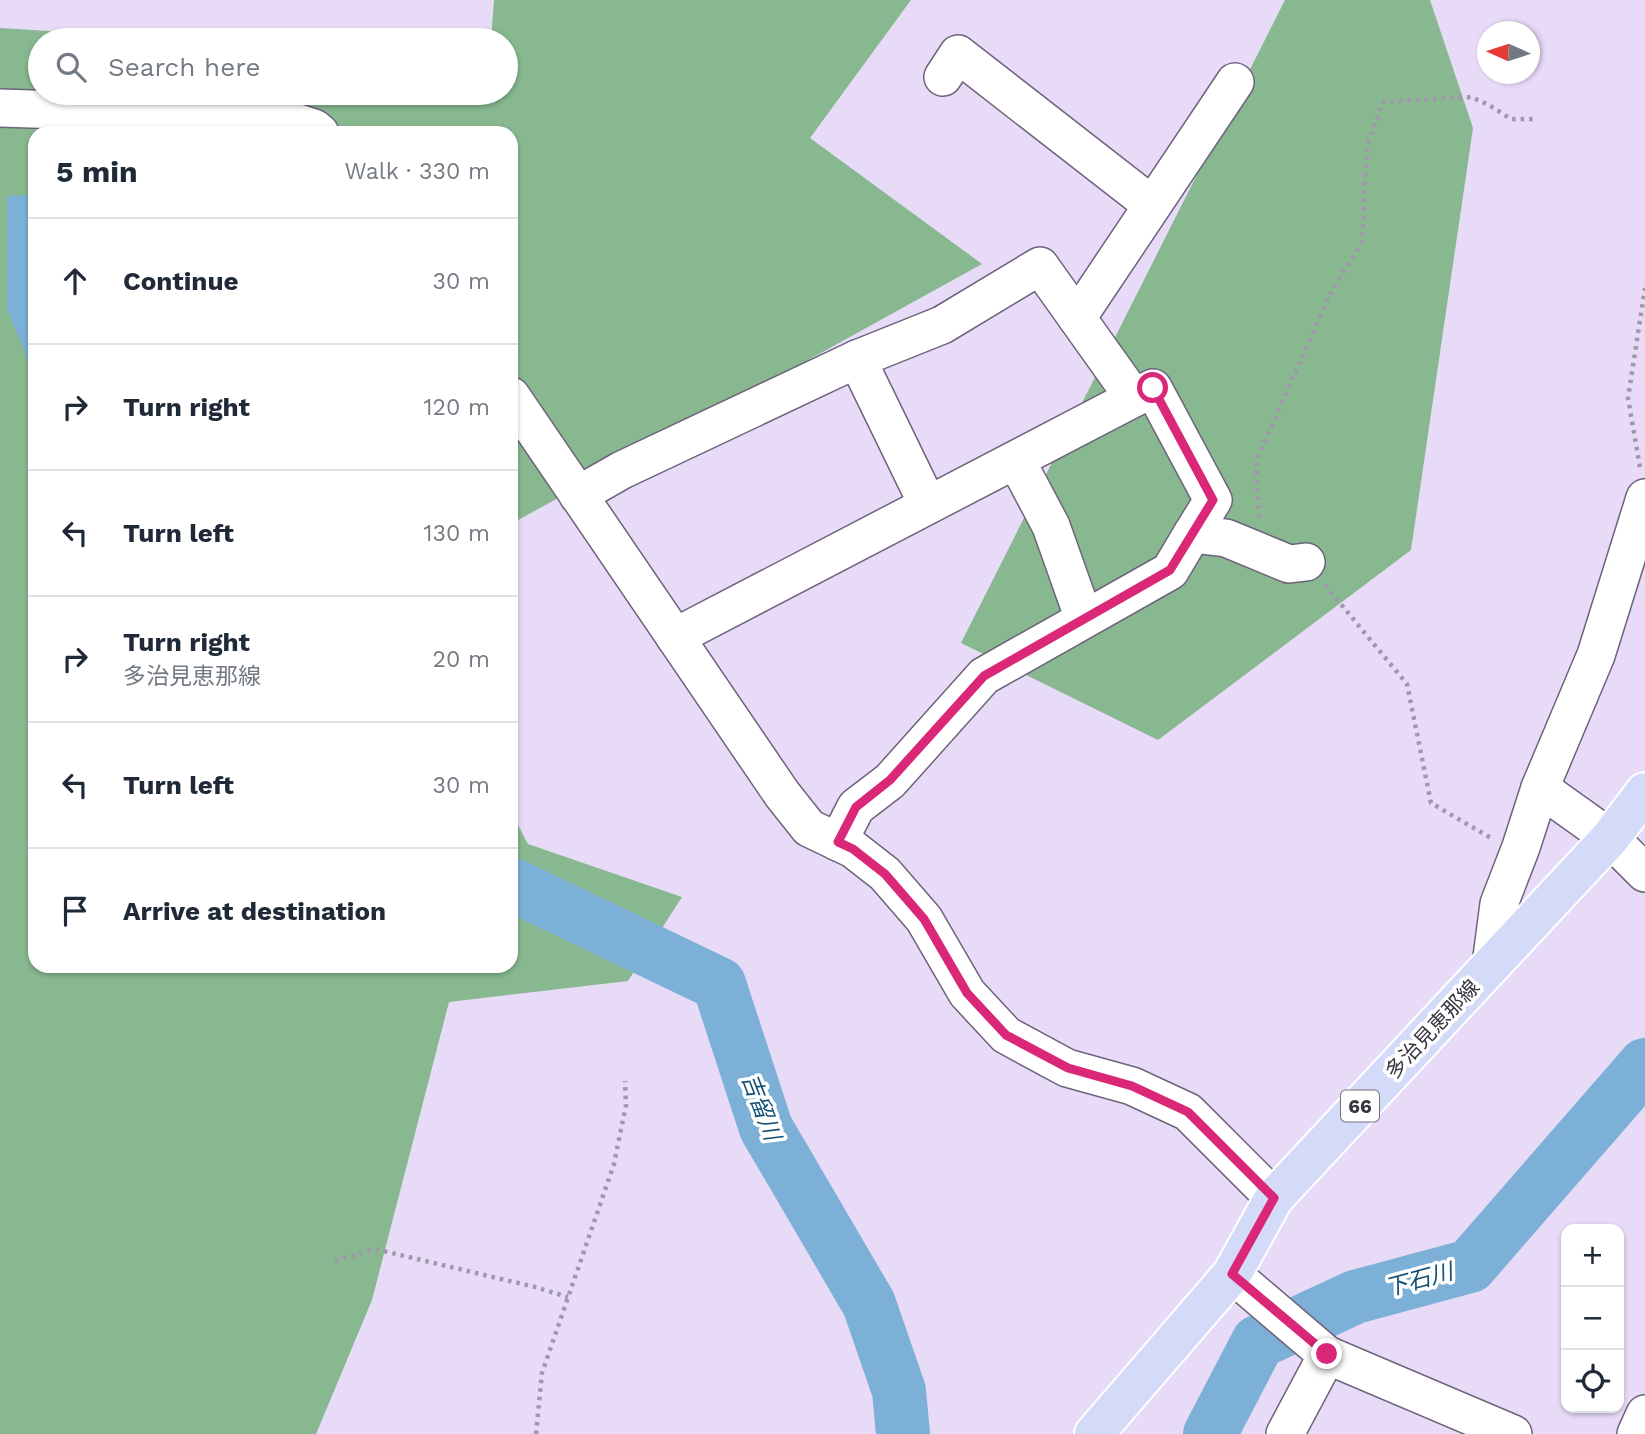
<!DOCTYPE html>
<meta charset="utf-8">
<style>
:root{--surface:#fff;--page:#f2f2f3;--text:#1f2937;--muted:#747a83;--line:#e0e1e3}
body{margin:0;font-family:"Work Sans","Noto Sans JP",sans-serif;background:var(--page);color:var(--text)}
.controls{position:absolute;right:21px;bottom:21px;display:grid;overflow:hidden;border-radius:14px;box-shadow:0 2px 5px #0004}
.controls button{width:63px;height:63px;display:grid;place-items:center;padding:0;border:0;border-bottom:2px solid var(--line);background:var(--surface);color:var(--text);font:35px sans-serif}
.compass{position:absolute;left:1477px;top:21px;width:63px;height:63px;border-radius:50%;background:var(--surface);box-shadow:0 2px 5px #0004;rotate:273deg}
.stop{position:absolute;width:21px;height:21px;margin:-16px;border:5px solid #db2777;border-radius:50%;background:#fff}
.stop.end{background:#db2777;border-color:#fff;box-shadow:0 2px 7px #0008}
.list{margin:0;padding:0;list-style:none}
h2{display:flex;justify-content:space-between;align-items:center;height:91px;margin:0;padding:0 28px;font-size:30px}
h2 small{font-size:23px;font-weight:400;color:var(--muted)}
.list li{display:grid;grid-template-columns:46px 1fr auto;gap:21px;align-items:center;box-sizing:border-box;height:126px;padding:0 28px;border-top:2px solid var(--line)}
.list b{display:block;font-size:26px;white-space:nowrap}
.list p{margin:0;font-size:23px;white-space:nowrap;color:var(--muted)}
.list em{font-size:23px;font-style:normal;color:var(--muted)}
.icon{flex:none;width:38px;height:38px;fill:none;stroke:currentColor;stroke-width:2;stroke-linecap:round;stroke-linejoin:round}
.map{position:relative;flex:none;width:1645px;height:1434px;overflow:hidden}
.search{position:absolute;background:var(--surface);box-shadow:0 2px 5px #0004;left:28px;top:28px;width:490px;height:77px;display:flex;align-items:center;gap:18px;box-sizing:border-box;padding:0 24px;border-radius:38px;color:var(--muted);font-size:26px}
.panel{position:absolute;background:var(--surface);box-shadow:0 2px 5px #0004;left:28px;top:126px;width:490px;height:847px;border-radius:21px}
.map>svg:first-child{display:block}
.forest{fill:#87b890}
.water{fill:#7cb0d6}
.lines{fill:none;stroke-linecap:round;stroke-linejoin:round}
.river{stroke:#7cb0d6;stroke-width:54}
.street-casing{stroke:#6e637b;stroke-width:40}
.primary-casing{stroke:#fff;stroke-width:42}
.path{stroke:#a097ac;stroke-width:4.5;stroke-dasharray:3.5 5;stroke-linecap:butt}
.street{stroke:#fff;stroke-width:37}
.primary{stroke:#d4dbf8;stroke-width:38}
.route{stroke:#db2777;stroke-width:9}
.labels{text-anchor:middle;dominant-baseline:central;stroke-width:7;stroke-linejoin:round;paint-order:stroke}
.shield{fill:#fff;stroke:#747179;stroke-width:2}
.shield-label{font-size:19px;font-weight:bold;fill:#39343f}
.street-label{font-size:21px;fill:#39343f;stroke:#fff}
.water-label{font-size:23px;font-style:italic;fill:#135075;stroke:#fff}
</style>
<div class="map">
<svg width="1645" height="1434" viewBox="0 0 1645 1434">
<rect width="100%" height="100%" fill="#e8dbf8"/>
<g class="forest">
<path d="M 494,0 L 911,0 L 810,138 L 982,264 L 511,524 L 511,133 L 35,133 L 35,966 L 511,966 L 511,812 L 528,844 L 682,897 L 628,981 L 449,1002 L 372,1300 L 316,1434 L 0,1434 L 0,28 L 194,40 L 40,40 L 40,93 L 506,93 L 506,40 L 491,40 Z"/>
<path d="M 1285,0 L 1430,0 L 1473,128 L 1411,550 L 1158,740 L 961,643 Z"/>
</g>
<path class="water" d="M 35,195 L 35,377 L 7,309 L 7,196 Z"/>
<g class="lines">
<g class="river">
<path d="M 511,884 L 719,984 L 766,1128 L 869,1304 L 899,1391 L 903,1434"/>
<path d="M 1210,1434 L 1258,1342 L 1355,1297 L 1470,1266 L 1645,1065"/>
</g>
<defs>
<g id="street">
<path d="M 943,77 L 958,54 L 1152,205"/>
<path d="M 0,108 L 280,117 L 314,128 L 320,133"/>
<path d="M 1077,318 L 1235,82"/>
<path d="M 857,359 L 928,505"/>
<path d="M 511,396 L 782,794 L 809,828 L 853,849 L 885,874 L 924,919 L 967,993 L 1006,1035 L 1067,1068 L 1132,1086 L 1188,1112 L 1274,1198"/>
<path d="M 1016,460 L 1051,526 L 1084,619"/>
<path d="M 578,495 L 622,470 L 857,359 L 942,325 L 1040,266 L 1134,398"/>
<path d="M 675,637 L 1153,388 L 1213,500 L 1192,534"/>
<path d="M 1540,788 L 1610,838 L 1645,873"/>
<path d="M 838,842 L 856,807 L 890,781 L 984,676 L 1170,571 L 1192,534 L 1226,538 L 1289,564 L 1306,562"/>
<path d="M 1491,965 L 1499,904 L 1521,847 L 1540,788 L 1596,655 L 1645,498"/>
<path d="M 1232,1274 L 1327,1355 L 1513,1434"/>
<path d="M 1285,1434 L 1327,1355"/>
<path d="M 1636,1434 L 1645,1414"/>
</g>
<path id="primary" d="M 1094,1434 L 1232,1274 L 1274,1198 L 1610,838 L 1645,792"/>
</defs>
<use href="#street" class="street-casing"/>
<use href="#primary" class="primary-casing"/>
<g class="path">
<path d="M 1640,467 L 1628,398 L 1645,288"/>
<path d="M 1259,517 L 1256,461 L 1332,290 L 1362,243 L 1367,145 L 1383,102 L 1471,97 L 1489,105 L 1511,119 L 1535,119"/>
<path d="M 1325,585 L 1407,684 L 1431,803 L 1491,838"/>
<path d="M 335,1261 L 375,1249 L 535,1287 L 568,1297"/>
<path d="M 536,1434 L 542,1373 L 614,1164 L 626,1105 L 625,1081"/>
</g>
<use href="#street" class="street"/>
<use href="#primary" class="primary"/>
</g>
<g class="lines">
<path class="route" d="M 1153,388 L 1213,500 L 1170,570 L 984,676 L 890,780 L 856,807 L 838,842 L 853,849 L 885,874 L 924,919 L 967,993 L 1006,1035 L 1068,1068 L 1132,1086 L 1188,1112 L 1274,1198 L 1232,1274 L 1327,1354"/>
</g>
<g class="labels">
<rect class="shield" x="1341" y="1090.5" width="38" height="31" rx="5"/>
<g class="shield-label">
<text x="1360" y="1106">66</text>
</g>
<g class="street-label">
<text transform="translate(1432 1029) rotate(-47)">多治見恵那線</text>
</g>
<g class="water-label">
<text transform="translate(761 1107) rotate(69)">吉留川</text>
<text transform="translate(1419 1280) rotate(-15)">下石川</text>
</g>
</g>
</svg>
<div class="controls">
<button>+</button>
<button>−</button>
<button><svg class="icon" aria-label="locate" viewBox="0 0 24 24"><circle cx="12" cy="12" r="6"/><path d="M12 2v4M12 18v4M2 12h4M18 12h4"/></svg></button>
</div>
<svg class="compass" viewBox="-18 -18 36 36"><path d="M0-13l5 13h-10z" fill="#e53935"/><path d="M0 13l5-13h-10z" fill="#747a83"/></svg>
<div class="stop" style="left:1153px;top:388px"></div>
<div class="stop end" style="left:1327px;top:1354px"></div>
<div class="search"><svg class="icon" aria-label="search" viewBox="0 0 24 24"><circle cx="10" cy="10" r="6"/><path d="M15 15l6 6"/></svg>Search here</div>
<section class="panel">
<h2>5 min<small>Walk · 330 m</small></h2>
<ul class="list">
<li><svg class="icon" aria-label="ahead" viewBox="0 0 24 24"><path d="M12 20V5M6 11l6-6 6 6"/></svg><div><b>Continue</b></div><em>30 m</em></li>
<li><svg class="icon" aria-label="right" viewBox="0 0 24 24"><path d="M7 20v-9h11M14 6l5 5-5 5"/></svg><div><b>Turn right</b></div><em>120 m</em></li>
<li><svg class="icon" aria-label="left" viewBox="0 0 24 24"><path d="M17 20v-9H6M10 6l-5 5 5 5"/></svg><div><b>Turn left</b></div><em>130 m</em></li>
<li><svg class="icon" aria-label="right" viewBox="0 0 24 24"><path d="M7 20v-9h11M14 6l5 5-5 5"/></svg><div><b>Turn right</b><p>多治見恵那線</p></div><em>20 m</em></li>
<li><svg class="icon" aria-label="left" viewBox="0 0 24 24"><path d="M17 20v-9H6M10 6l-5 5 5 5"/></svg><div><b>Turn left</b></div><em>30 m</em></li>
<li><svg class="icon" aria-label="arrive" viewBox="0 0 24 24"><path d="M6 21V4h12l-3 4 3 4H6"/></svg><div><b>Arrive at destination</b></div></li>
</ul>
</section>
</div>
